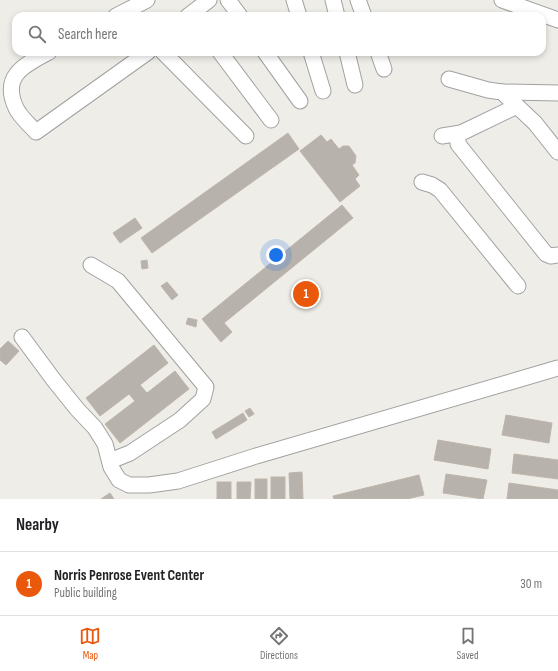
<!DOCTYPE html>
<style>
:root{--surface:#fff;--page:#f2f2f2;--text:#202124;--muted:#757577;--line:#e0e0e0;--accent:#ea580c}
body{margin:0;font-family:"Sofia Sans Condensed",sans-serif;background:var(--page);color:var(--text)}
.you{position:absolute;left:276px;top:255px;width:14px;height:14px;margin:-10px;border:3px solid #fff;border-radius:50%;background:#1a73e8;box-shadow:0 0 0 6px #1a73e833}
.badge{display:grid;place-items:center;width:26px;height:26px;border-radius:50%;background:var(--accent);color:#fff;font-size:13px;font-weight:700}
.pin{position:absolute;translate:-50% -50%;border:2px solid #fff;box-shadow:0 1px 4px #0006}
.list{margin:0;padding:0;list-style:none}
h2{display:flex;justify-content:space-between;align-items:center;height:52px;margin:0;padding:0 16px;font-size:17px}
h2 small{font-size:13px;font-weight:400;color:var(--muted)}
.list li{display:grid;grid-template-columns:26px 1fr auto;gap:12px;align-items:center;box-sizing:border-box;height:64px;padding:0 16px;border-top:1px solid var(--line)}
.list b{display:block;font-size:15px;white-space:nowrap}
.list p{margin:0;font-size:13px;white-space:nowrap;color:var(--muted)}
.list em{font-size:13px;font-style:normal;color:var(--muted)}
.icon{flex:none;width:22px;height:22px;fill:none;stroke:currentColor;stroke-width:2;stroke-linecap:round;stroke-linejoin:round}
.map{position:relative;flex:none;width:558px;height:499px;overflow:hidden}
.search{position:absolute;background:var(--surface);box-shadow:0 2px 6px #0003;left:12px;right:12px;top:12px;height:44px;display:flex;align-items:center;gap:10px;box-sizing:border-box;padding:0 14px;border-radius:12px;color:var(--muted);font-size:15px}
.sheet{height:116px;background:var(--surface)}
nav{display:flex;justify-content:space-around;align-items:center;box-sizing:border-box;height:56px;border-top:1px solid var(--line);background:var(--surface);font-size:11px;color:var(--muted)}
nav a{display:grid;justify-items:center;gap:2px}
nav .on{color:var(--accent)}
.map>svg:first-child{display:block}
.building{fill:#b8b2ad;stroke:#bfb5ab}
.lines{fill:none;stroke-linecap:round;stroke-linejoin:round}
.minor-casing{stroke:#a1a1a1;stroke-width:17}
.minor{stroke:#fff;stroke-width:15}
</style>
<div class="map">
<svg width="558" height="499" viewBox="0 0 558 499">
<rect width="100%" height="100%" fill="#efede7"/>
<g class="building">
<path d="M 288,133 L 299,149 L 152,253 L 141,238 Z"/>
<path d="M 321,135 L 327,142 L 331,139 L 339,149 L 343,146 L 349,146 L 356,156 L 355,163 L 352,165 L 359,175 L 355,179 L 360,186 L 340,202 L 300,151 Z"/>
<path d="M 342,205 L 353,218 L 224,323 L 232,332 L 221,342 L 202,319 Z"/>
<path d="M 135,218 L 142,228 L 120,243 L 113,233 Z"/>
<path d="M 147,260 L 148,268 L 142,269 L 141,261 Z"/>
<path d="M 167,282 L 178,295 L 172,300 L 161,286 Z"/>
<path d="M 188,318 L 197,320 L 196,327 L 186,324 Z"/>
<path d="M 8,341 L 19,351 L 6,365 L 0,360 L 0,349 Z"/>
<path d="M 154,345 L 168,363 L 140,385 L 147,393 L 175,371 L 189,389 L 120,443 L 105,424 L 135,401 L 129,394 L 100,416 L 86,398 Z"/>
<path d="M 250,408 L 254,414 L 249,417 L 245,411 Z"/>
<path d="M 243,413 L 247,420 L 216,439 L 212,432 Z"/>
<path d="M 506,415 L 552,423 L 549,443 L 502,435 Z"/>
<path d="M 438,440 L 491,449 L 488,469 L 434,460 Z"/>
<path d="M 514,454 L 558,460 L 558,479 L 512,473 Z"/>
<path d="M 302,472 L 303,499 L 290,499 L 289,473 Z"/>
<path d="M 446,474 L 487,480 L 483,499 L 443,493 Z"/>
<path d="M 419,475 L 424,495 L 407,499 L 334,499 L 333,496 Z"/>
<rect x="271" y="477" width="14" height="22"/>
<rect x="255" y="479" width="12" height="20"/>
<rect x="217" y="482" width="14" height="17"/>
<path d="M 237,482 L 251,482 L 250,499 L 237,499 Z"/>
<path d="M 509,483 L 558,490 L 558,499 L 507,499 Z"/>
<path d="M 110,493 L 114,499 L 101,499 Z"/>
</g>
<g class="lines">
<defs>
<g id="minor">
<path d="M 228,0 L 240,16"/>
<path d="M 294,0 L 299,16"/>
<path d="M 333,0 L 337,16"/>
<path d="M 358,0 L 364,16"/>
<path d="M 502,0 L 558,20"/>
<path d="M 116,16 L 147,0"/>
<path d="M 188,16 L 209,0"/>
<path d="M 49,52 C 24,65 1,76 16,108 C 20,117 30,125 36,132 L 148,52"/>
<path d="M 163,52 L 246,136"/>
<path d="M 220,52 L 271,120"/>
<path d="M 265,52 L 300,101"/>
<path d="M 311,52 L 323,91"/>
<path d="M 347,52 L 355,85"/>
<path d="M 378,52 L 384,69"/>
<path d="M 449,79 L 488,90 L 502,92 L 535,123 L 558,152"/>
<path d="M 502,92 L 558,93"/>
<path d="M 517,106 L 461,133 L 458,136 L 458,144 L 546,254 L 551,256 L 558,255"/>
<path d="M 442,136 L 461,133"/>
<path d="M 422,182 L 432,185 L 440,190 L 518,286"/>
<path d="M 91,265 L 118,281 L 206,387 L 203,399 L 180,420 L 130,453 L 110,461"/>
<path d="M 22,337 L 53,379 L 77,409 L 95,428 L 105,444 L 111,467 L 119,480 L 129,485 L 149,485 L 178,481 L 256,456 L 558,368"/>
</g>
</defs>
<use href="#minor" class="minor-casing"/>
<use href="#minor" class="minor"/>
</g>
</svg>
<div class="you"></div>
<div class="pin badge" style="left:306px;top:294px">1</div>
<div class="search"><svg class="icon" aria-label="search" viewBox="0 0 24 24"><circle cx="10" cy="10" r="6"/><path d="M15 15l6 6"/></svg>Search here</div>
</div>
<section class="sheet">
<h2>Nearby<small></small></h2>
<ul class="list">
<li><span class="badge">1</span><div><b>Norris Penrose Event Center</b><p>Public building</p></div><em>30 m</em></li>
</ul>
</section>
<nav>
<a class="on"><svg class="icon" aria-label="map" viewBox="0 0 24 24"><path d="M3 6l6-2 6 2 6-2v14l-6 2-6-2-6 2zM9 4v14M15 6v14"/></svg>Map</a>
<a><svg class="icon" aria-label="directions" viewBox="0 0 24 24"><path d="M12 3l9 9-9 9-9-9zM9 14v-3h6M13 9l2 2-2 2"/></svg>Directions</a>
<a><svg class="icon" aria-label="saved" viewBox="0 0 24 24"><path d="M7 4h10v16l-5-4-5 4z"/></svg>Saved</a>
</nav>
